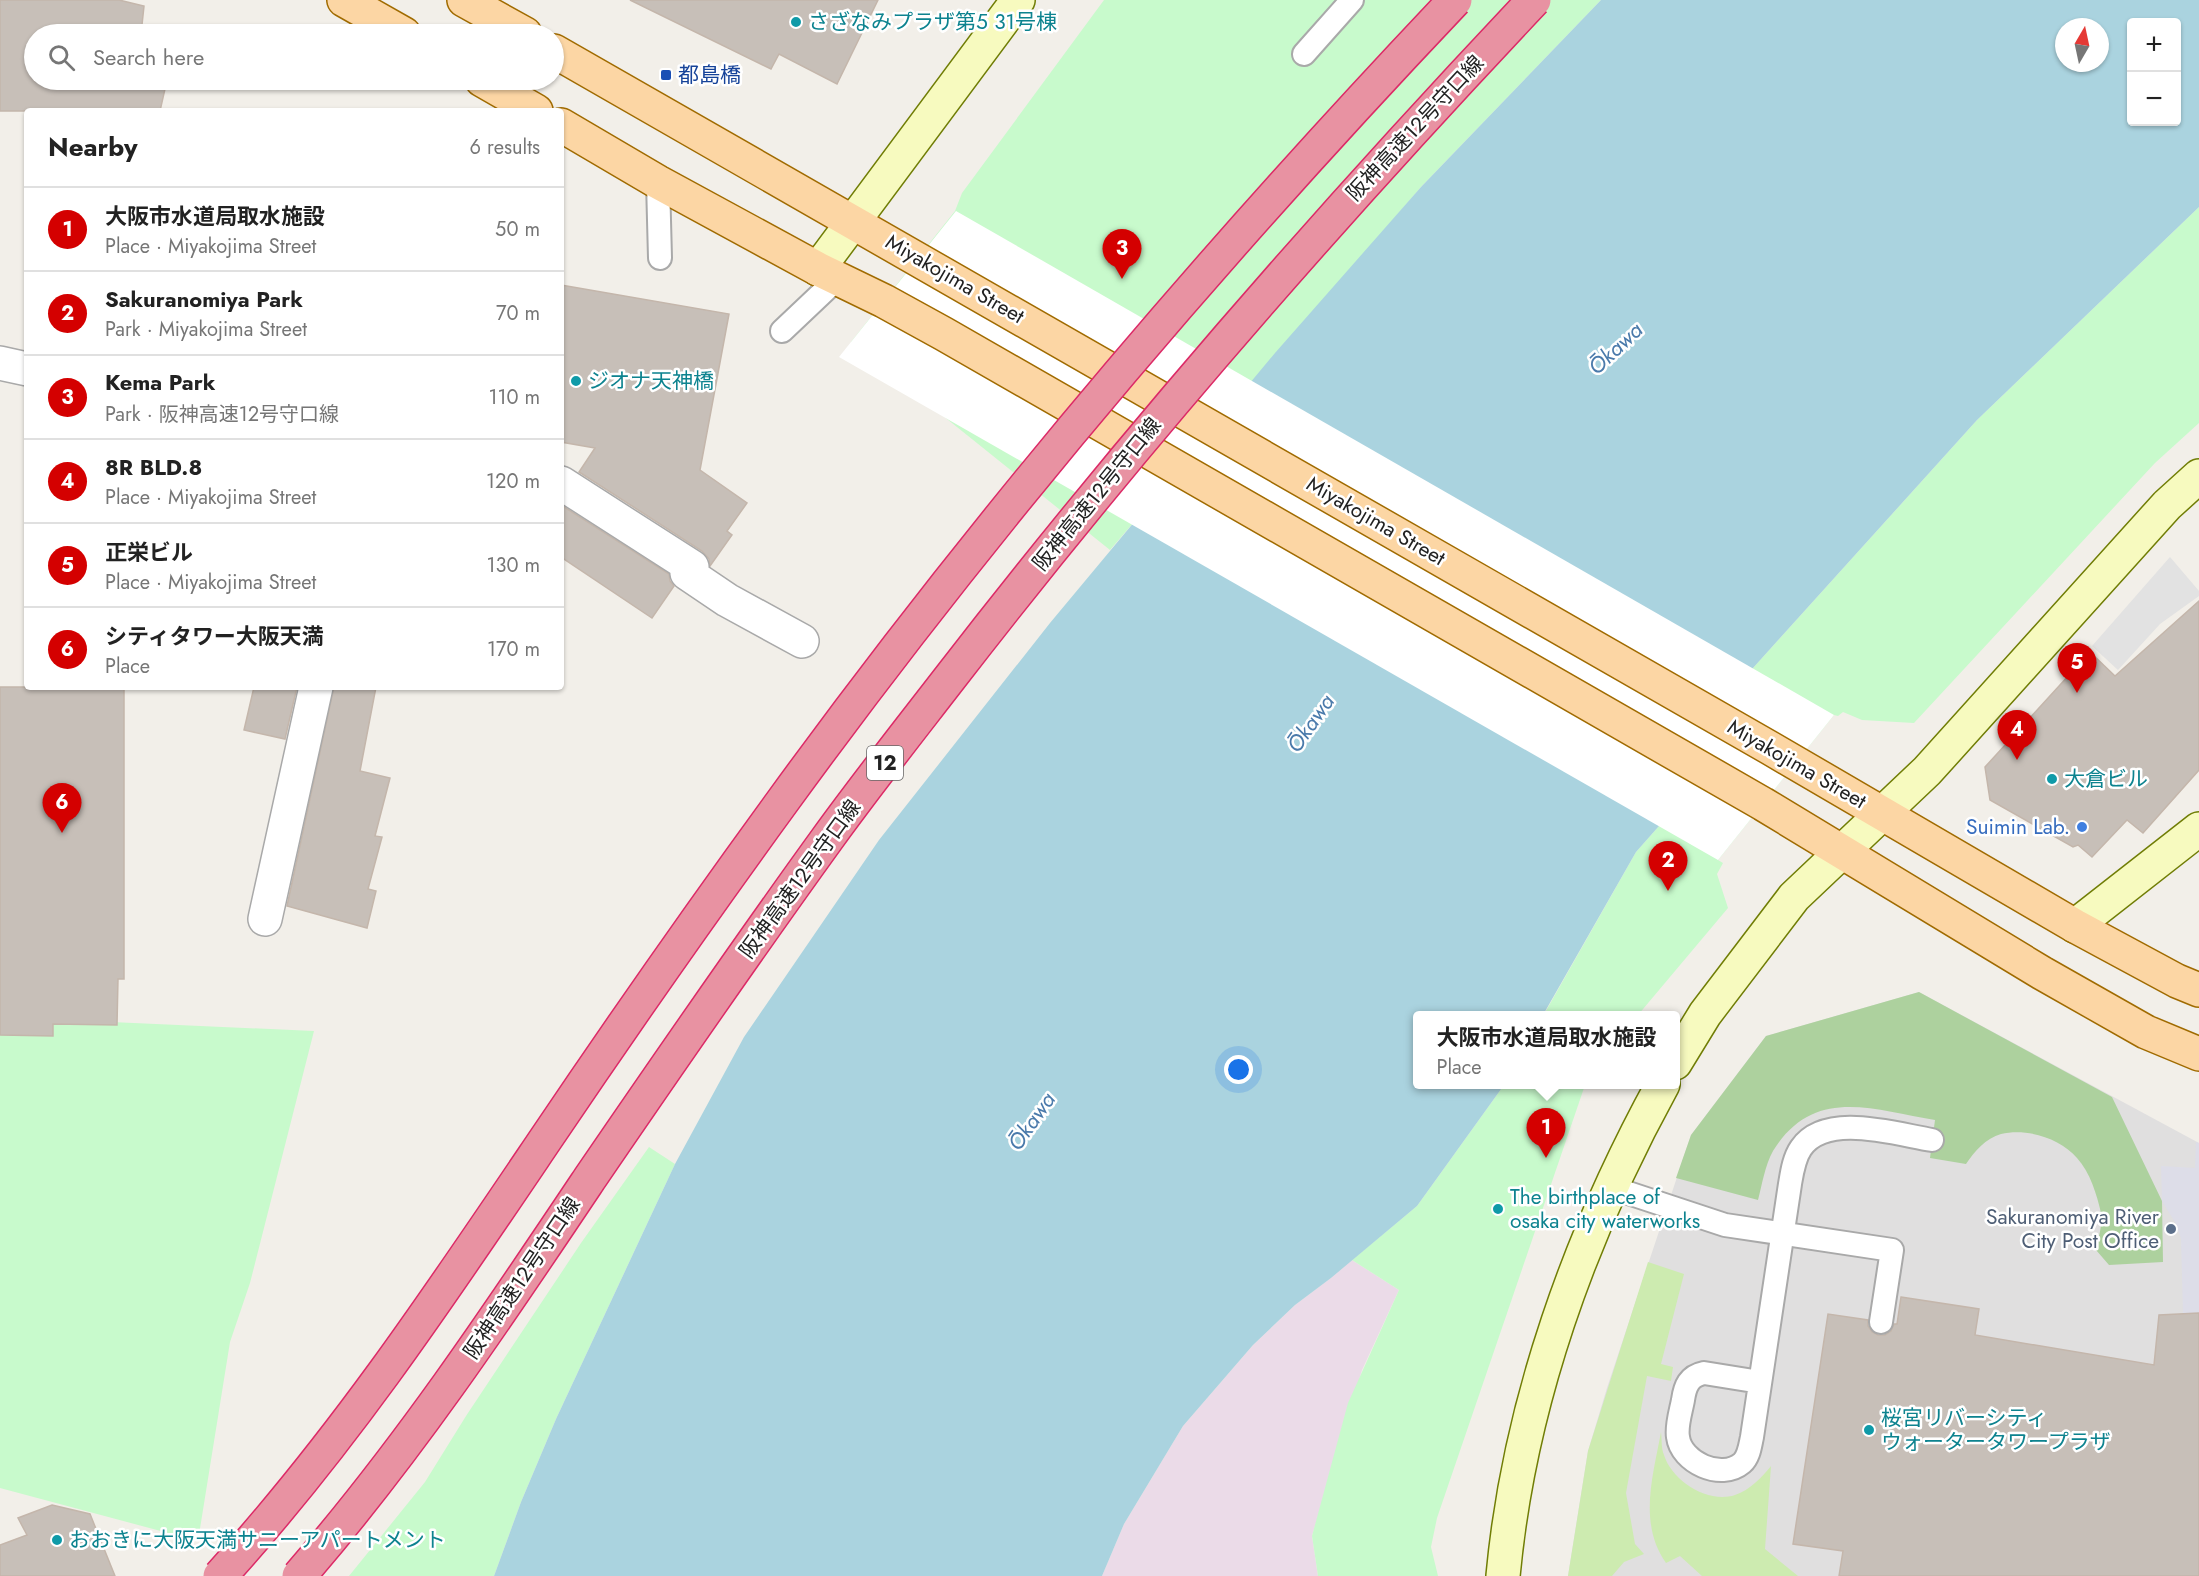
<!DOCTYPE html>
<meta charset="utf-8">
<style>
:root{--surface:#fff;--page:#f6f6f6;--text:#222;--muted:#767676;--line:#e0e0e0;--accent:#d40000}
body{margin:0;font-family:Jost,"Noto Sans JP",sans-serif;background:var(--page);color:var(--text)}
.controls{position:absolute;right:18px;top:18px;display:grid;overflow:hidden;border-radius:6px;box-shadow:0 2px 4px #0004}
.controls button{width:54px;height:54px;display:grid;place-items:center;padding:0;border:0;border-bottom:2px solid var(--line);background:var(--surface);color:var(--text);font:30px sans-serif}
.compass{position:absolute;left:2055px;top:18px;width:54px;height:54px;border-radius:50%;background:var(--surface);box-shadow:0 2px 4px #0004;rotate:9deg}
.you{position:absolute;left:1239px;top:1070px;width:21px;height:21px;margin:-15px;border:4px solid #fff;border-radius:50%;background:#1a73e8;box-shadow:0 0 0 9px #1a73e833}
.badge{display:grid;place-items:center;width:39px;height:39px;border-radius:50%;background:var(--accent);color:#fff;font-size:20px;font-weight:700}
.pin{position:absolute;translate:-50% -50px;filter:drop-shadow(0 2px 3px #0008)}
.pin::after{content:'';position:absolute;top:32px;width:21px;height:18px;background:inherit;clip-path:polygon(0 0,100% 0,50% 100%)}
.popup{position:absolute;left:1413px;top:1011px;width:267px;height:78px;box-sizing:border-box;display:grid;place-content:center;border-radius:6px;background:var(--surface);filter:drop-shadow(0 2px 4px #0005);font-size:20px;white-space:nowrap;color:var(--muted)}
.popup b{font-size:22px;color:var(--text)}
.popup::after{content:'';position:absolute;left:50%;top:100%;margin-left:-12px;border:12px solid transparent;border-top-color:var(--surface)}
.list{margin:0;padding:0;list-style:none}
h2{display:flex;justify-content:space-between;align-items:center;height:78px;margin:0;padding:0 24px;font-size:26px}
h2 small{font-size:20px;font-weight:400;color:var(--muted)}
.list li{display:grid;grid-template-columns:39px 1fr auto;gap:18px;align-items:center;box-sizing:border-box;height:84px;padding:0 24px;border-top:2px solid var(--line)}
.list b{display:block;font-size:22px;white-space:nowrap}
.list p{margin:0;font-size:20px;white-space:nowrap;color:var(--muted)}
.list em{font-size:20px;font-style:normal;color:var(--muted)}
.icon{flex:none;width:33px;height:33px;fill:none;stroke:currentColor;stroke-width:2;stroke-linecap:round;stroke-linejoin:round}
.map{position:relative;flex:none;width:2199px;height:1576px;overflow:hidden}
.search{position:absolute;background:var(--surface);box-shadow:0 2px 4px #0004;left:24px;top:24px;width:540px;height:66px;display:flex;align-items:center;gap:15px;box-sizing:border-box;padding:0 21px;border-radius:33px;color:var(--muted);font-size:22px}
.panel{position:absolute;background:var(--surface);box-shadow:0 2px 4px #0004;left:24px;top:108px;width:540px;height:582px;border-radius:6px}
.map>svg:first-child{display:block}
.residential{fill:#e0dfdf}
.industrial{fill:#ebdbe8}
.grass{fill:#cdebb0}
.forest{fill:#add19e}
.park{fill:#c8facc}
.parking{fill:#e2e2e2}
.plaza{fill:#dddde8}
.water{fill:#aad3df;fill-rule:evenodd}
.pier{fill:#fff}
.building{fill:#c7bfb8;stroke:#c4b6ab;stroke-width:1.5}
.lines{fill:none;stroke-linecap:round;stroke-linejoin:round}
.lane-casing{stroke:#a9a9a9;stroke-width:26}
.street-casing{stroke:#a9a9a9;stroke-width:36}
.secondary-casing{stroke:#707d05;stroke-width:36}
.primary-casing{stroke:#a06b00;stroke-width:36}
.lane{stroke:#fff;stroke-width:22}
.street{stroke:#fff;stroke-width:33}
.secondary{stroke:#f7fabf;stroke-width:33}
.primary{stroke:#fcd6a4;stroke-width:33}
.highway-bridge-casing{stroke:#dc2a67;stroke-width:36;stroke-linecap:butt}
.highway-bridge{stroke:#e892a2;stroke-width:33}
.culture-dot{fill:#0f9aa8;stroke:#fff;stroke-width:2}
.transit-dot{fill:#1a4fb4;stroke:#fff;stroke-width:2}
.shop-dot{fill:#3f7fe0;stroke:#fff;stroke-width:2}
.service-dot{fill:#5c6f8a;stroke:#fff;stroke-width:2}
.labels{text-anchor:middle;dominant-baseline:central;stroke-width:5;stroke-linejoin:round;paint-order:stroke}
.shield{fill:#fff;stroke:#646464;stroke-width:1.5}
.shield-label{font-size:20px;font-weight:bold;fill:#222}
.culture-label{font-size:21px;fill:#0d838f;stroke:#fff;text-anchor:start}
.transit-label{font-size:21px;fill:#164399;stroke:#fff;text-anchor:start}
.street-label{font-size:21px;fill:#222;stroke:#fff}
.shop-label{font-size:21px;fill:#366cbe;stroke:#fff;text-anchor:end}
.service-label{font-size:21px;fill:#4e5e75;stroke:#fff;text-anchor:end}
.water-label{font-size:22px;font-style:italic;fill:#4a7aab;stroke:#fff}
</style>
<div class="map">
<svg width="2199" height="1576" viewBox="0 0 2199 1576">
<rect width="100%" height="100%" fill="#f2efe9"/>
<path class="residential" d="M 1919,992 L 2199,1143 L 2199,1576 L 1568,1576 L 1588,1451 L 1607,1388 L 1691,1135 L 1766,1036 Z"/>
<path class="industrial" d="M 1352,1260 L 1399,1290 L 1362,1370 L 1312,1536 L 1318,1576 L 1102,1576 L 1124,1524 L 1183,1426 L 1253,1345 L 1295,1305 L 1331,1278 Z"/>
<g class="grass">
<path d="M 1648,1262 L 1684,1274 L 1661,1364 L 1673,1367 L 1671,1381 L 1647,1376 L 1626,1493 L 1635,1544 L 1644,1554 L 1624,1562 L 1612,1576 L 1568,1576 L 1588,1451 Z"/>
<path d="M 1661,1432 C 1662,1439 1661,1448 1664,1455 C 1672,1481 1708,1504 1735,1495 C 1750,1490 1762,1477 1771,1466 L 1765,1549 L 1798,1576 L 1702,1576 L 1680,1556 L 1666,1563 C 1638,1523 1653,1476 1661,1432 Z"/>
</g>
<path class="forest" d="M 1919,992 L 2112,1097 L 2162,1201 L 2163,1262 L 2109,1265 L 2096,1250 C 2098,1239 2103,1224 2101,1213 C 2097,1195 2090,1172 2077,1158 C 2060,1138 2027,1128 2001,1134 C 1986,1138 1974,1152 1966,1164 L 1930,1158 L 1935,1120 C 1873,1110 1814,1085 1773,1151 C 1765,1165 1762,1185 1758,1200 L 1676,1178 L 1691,1135 L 1766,1036 Z"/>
<g class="park">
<path d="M 1104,0 L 1601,0 L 1421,187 L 1110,550 L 851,342 L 955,211 L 962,193 Z"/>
<path d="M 2199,207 L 2199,423 L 2155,463 L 1914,723 L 1862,720 L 1843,712 L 1838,716 L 1834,715 L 1718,860 L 1723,863 L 1717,874 L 1728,908 L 1638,1015 L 1543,1016 L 1636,852 L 1659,826 L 1753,668 L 1977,420 Z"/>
<path d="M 0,1017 L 314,1031 L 250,1283 L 230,1342 L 198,1541 L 0,1488 Z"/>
<path d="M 1504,1085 L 1585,1085 L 1437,1518 L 1431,1547 L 1438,1576 L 1318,1576 L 1312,1536 L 1348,1403 L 1399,1290 L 1352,1260 L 1417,1206 Z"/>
<path d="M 649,1147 L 675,1164 L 556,1419 L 521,1502 L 494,1576 L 349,1576 L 425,1482 L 466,1416 L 581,1243 Z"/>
</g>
<path class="parking" d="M 2170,557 L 2199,591 L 2199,596 L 2160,624 L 2118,670 L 2092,646 Z"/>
<path class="plaza" d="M 2196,1142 L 2199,1143 L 2199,1313 L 2183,1314 L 2181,1239 L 2176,1224 L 2162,1201 L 2161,1166 L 2195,1168 Z"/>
<path class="water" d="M 1601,0 L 2199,0 L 2199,207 L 1977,420 L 1753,668 L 1659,826 L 1636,852 L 1543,1015 L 1417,1016 L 1417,1084 L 1504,1085 L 1417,1206 L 1331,1278 L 1295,1305 L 1253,1345 L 1183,1426 L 1124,1524 L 1102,1576 L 494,1576 L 521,1502 L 556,1419 L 675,1164 L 744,1037 L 879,840 L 1050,623 L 1275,353 L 1421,187 ZM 2132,22 L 2176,22 L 2176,122 L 2132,122 ZM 2064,27 L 2100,27 L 2100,63 L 2064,63 Z"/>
<path class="pier" d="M 956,211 L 1834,715 L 1718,860 L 839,357 Z"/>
<g class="building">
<path d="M 0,0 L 119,0 L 144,6 L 141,34 L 34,34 L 34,80 L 167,80 L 160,111 L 0,111 Z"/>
<path d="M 630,0 L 878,0 L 837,84 L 779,54 L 771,69 Z"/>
<path d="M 561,285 L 729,314 L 700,470 L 747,503 L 727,531 L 732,535 L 710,566 L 709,559 L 702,551 L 579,472 L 595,448 L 561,442 Z"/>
<path d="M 561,505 L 669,574 L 670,581 L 674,586 L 652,618 L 561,557 Z"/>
<path d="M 2199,601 L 2199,770 L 2143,833 L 2127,820 L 2092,857 L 2078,845 L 2073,847 L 1990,800 L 1985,767 L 2090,652 L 2115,676 Z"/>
<path d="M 0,687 L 124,687 L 124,979 L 118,979 L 117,1025 L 53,1024 L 53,1036 L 0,1035 Z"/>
<path d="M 254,687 L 297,687 L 285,739 L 244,730 Z"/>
<path d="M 334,687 L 376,687 L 360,771 L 390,778 L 375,836 L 382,837 L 368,889 L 376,891 L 367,928 L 287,906 Z"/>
<path d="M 1901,1297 L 1979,1309 L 1975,1335 L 2154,1365 L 2159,1315 L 2199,1313 L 2199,1576 L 1839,1576 L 1843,1551 L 1793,1544 L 1828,1314 L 1868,1320 L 1868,1326 L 1872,1332 L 1878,1335 L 1885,1335 L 1891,1331 L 1894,1324 L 1897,1324 Z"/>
<path d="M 52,1505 L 90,1514 L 115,1576 L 0,1576 L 0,1545 L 27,1535 L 18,1518 Z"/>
</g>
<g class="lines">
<defs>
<g id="lane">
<path d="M 1304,54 L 1352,0"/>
<path d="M 658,182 L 660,258"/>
<path d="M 782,331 L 838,278"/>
<path d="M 1610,1187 L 1725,1225 L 1892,1250 L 1881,1322"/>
<path d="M 1760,1382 L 1704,1373 C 1689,1376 1685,1386 1683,1400 C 1681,1411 1676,1426 1678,1437 C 1681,1462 1721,1481 1742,1463 C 1749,1457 1750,1446 1752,1437 L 1790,1184 C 1792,1172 1794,1158 1801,1148 C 1826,1112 1895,1134 1932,1140"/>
</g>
<g id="street">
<path d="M 0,363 L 27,369"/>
<path d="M 561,483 L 692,567 L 687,573 L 727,600 L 802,641"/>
<path d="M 265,919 L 316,687"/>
</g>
<g id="secondary">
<path d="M 818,269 L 1018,0"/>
<path d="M 2075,926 L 2199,829"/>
<path d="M 1675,1063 L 1705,1014 L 1794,897 L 1927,771 L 2167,505 L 2199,476"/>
<path d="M 1503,1576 C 1519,1404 1580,1235 1663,1084"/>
</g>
<g id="primary">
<path d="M 344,0 L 404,34"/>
<path d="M 464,0 L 525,34"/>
<path d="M 554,51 L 1770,748 L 2075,926 L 2177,981 L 2199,990"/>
<path d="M 482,80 L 536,111"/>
<path d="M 561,125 L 658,182 L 818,269 L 884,301 L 944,334 L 1763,804 L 2042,973 L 2146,1032 L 2199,1054"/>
</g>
</defs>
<use href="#lane" class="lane-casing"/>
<use href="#street" class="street-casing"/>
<use href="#secondary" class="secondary-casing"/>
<use href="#primary" class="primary-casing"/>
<use href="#lane" class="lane"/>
<use href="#street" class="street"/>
<use href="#secondary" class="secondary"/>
<use href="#primary" class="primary"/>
<defs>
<g id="highway-bridge">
<path d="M 220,1576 C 343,1441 443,1291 545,1140 C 622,1026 701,913 782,802 C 987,520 1215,253 1455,0"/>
<path d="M 299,1576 C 407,1452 499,1314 590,1178 C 668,1064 746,951 827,839 C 866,785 908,732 949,679 C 1133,441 1328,218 1534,0"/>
</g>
</defs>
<use href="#highway-bridge" class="highway-bridge-casing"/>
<use href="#highway-bridge" class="highway-bridge"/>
</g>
<g class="culture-dot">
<circle cx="796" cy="22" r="6"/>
<circle cx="576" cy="381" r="6"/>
<circle cx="2052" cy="779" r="6"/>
<circle cx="1498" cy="1209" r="6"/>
<circle cx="1869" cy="1430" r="6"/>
<circle cx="57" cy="1540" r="6"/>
</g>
<rect class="transit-dot" x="660" y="69" width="12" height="12" rx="3"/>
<circle class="shop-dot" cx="2082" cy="827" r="6"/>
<circle class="service-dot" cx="2171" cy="1229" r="6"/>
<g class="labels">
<rect class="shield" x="867" y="746" width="36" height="34" rx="4.5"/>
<g class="shield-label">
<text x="885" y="763">12</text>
</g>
<g class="culture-label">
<text x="808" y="22">さざなみプラザ第5 31号棟</text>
<text x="588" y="381">ジオナ天神橋</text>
<text x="2064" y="779">大倉ビル</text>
<text x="1510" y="1197">The birthplace of<tspan x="1510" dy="24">osaka city waterworks</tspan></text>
<text x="1881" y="1418">桜宮リバーシティ<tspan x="1881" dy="24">ウォータータワープラザ</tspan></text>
<text x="69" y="1540">おおきに大阪天満サニーアパートメント</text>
</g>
<g class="transit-label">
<text x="678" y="75">都島橋</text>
</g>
<g class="street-label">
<text transform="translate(1415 128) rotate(-47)">阪神高速12号守口線</text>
<text transform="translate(955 279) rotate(30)">Miyakojima Street</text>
<text transform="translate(1097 494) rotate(-51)">阪神高速12号守口線</text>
<text transform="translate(1376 521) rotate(30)">Miyakojima Street</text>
<text transform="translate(1797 764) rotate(30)">Miyakojima Street</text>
<text transform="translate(800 879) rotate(-54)">阪神高速12号守口線</text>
<text transform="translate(522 1278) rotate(-56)">阪神高速12号守口線</text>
</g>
<g class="shop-label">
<text x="2070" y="827">Suimin Lab.</text>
</g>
<g class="service-label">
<text x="2159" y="1217">Sakuranomiya River<tspan x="2159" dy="24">City Post Office</tspan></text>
</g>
<g class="water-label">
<text transform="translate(1615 348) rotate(-43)">Ōkawa</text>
<text transform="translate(1310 723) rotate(-55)">Ōkawa</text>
<text transform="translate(1031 1121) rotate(-55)">Ōkawa</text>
</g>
</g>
</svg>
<div class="controls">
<button>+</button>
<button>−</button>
</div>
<svg class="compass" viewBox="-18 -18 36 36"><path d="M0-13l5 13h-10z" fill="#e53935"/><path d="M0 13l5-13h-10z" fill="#767676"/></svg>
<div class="you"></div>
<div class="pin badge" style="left:1546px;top:1158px">1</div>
<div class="popup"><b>大阪市水道局取水施設</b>Place</div>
<div class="pin badge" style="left:1668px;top:891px">2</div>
<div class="pin badge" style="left:1122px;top:279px">3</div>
<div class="pin badge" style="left:2017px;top:760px">4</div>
<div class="pin badge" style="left:2077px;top:693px">5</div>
<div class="pin badge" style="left:62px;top:833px">6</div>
<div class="search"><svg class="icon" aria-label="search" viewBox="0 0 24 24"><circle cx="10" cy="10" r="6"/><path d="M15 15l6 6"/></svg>Search here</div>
<section class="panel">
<h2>Nearby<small>6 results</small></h2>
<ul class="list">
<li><span class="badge">1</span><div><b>大阪市水道局取水施設</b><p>Place · Miyakojima Street</p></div><em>50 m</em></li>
<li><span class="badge">2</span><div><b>Sakuranomiya Park</b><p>Park · Miyakojima Street</p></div><em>70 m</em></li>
<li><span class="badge">3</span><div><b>Kema Park</b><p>Park · 阪神高速12号守口線</p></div><em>110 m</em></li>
<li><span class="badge">4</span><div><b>8R BLD.8</b><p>Place · Miyakojima Street</p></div><em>120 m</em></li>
<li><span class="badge">5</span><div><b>正栄ビル</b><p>Place · Miyakojima Street</p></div><em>130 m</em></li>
<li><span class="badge">6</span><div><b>シティタワー大阪天満</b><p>Place</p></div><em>170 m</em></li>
</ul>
</section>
</div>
